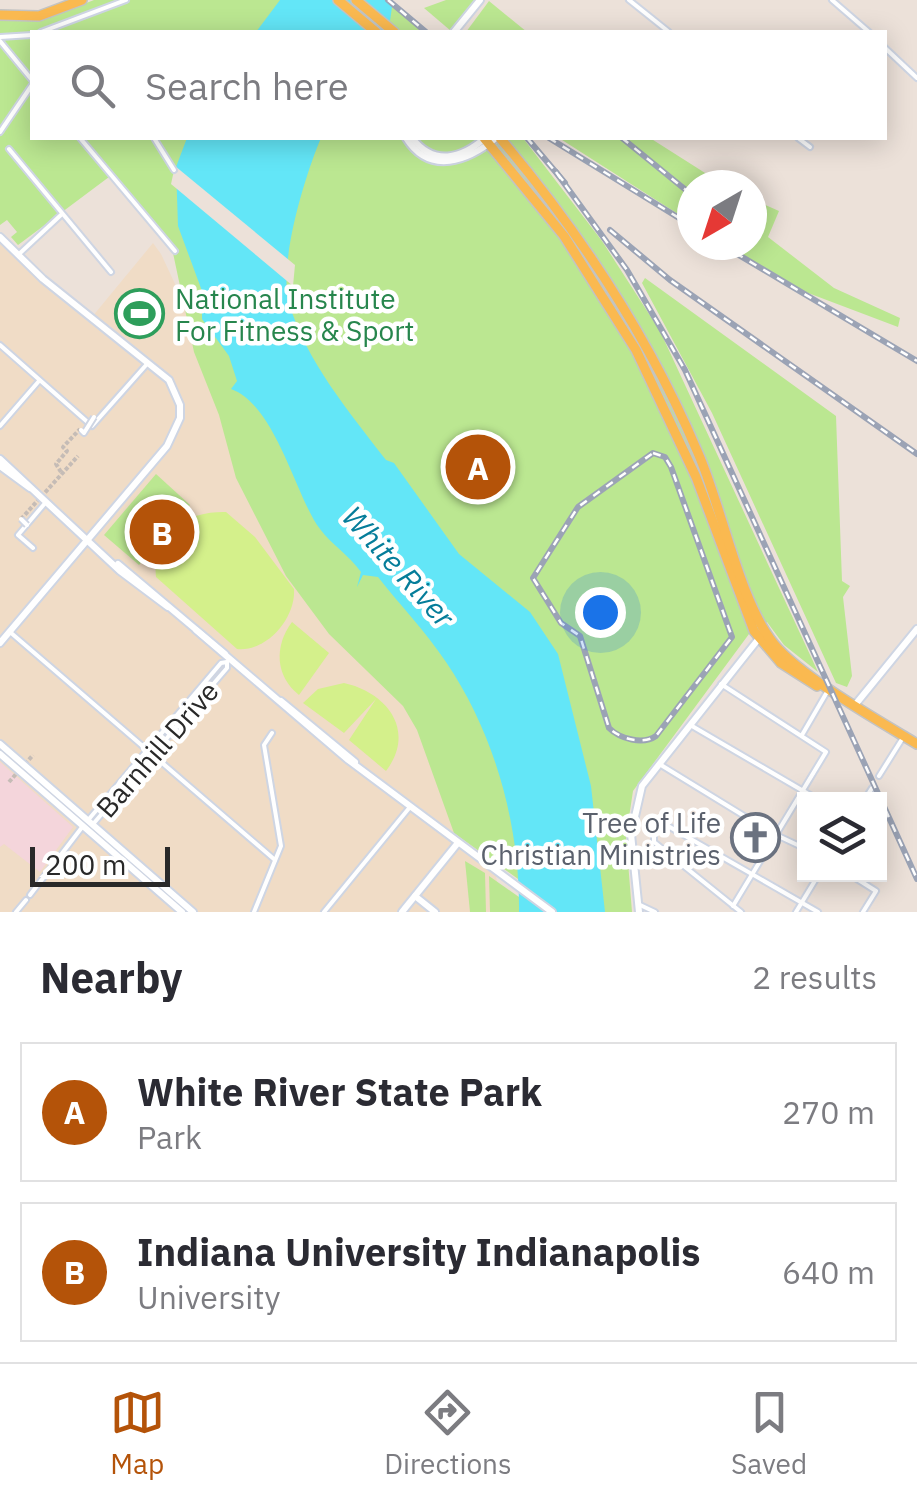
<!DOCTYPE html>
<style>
:root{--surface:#fff;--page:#f7f7f7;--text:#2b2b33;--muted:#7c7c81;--line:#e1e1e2;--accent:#b45309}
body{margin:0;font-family:"IBM Plex Sans",sans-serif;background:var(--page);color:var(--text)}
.controls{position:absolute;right:30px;bottom:30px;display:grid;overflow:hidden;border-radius:0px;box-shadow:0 5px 25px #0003}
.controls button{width:90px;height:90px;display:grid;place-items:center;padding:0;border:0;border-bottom:2px solid var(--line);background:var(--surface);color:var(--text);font:50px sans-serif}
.compass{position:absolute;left:677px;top:170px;width:90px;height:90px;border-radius:50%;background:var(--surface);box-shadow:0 5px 25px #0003;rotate:219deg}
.scale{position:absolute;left:30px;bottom:25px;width:140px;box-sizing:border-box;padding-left:10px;border:5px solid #292929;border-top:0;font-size:28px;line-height:35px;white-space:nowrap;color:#292929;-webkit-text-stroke:8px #fff;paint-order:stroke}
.you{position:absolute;left:600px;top:612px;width:35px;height:35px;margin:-25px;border:8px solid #fff;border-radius:50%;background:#1a73e8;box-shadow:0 0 0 15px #1a73e833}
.badge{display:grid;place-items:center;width:65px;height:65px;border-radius:50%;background:var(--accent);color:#fff;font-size:32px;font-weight:700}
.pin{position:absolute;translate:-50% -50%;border:5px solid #fff;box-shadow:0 2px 10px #0006}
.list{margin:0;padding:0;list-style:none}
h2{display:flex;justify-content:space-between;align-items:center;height:130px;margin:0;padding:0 40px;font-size:42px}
h2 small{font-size:32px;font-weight:400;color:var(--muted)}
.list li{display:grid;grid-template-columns:65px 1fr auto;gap:30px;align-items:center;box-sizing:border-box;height:140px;margin:0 20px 20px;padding:0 20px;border:2px solid var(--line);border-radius:0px}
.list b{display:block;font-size:38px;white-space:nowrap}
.list p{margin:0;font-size:32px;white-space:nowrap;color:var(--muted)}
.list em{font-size:32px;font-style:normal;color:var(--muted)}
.icon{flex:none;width:55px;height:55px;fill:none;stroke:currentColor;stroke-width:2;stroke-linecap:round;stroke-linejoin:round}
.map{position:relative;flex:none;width:917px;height:912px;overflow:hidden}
.search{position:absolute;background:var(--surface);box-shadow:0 5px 25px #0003;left:30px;right:30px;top:30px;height:110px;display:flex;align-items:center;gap:25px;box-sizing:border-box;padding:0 35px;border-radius:0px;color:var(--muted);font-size:38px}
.sheet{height:450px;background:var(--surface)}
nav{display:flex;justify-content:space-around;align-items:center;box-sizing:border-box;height:140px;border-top:2px solid var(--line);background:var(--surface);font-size:28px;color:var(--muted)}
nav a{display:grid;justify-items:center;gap:5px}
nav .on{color:var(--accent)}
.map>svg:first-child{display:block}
.education{fill:#f0dcc6}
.medical{fill:#f4d5db}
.green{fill:#bbe791}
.pitch{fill:#d4f08b}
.water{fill:#63e6f7}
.pier{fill:#ece1d9}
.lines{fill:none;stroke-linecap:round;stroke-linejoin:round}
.street-tunnel{stroke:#c5bcb6;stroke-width:4;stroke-dasharray:4 2;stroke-linecap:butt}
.street-casing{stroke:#ced5e3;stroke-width:8}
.secondary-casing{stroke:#ced5e3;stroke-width:10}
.primary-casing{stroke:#c3c3c3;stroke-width:12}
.street{stroke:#fff;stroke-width:4}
.secondary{stroke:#fff;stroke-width:6}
.primary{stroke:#fab950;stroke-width:9}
.rail-casing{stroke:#9ba3b5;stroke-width:6}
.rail{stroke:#fff;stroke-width:2.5;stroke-dasharray:8;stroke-linecap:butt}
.street-bridge-casing{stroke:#ced5e3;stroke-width:8;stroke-linecap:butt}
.street-bridge{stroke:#fff;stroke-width:4}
.labels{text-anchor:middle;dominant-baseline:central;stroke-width:9;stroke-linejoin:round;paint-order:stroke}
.leisure-label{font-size:28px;fill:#27864d;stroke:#fff;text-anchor:start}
.street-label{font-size:28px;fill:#292929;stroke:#fff}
.worship-label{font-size:28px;fill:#5b616d;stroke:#fff;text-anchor:end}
.water-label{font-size:30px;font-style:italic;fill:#057d9a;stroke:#fff}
</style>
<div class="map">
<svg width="917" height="912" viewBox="0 0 917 912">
<rect width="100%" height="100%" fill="#ece1d9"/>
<path class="education" d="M 0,238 L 92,317 L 153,243 L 161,254 L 206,350 L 480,779 L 502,912 L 0,912 Z"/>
<path class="medical" d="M 0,762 L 73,827 L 40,872 L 4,844 L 0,847 Z"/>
<g class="green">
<path d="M 94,0 L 385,0 L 422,32 L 32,32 L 32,138 L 523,138 L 602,241 L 660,331 L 818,672 L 784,645 L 767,622 L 749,634 L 633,791 L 626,837 L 632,912 L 564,912 L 454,833 L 417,730 L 403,706 L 329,634 L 286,576 L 236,478 L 219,415 L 194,352 L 173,253 L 109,177 L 18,245 L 11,237 L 17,232 L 7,220 L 0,225 L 0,19 L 41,21 Z"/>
<path d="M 446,0 L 475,0 L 451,31 L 424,8 Z"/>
<path d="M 489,1 L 527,32 L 466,32 Z"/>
<path d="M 559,138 L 650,138 L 724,185 L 692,185 L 692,223 Z"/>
<path d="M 752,199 L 779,211 L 768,237 L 834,288 L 900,318 L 898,327 L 787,285 L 726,245 L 752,245 Z"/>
<path d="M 645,278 L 836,416 L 842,581 L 850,586 L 843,597 L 852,676 L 847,687 L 836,683 L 712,413 L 642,283 Z"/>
<path d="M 156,474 L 190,505 L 139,565 L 104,535 Z"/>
<path d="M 465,861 L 485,873 L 486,912 L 470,912 Z"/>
<path d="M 489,876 L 519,897 L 519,912 L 490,912 Z"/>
</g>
<g class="pitch">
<path d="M 226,512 L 255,537 L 294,589 C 296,617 268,652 237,649 L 156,577 C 151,532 187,511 226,512 Z"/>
<path d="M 292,622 L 329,653 L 299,695 C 275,676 274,646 292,622 Z"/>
<path d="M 344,683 C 386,692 417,730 386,771 L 349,740 L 376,699 L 344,733 L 303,703 L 318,689 Z"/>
</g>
<g class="water">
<path d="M 280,0 L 393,0 L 390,21 L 382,32 L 256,32 Z"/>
<path d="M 187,138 L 321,138 C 305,175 278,264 289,303 C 306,361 350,413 386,460 L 394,463 L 459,554 L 530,612 L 558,654 L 591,786 L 605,912 L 519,912 C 520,826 495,734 446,662 C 426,632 400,605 378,577 L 363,575 L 357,587 L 361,572 C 349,555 331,544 320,529 C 296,498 276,405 231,389 L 237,381 L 229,356 L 202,319 L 202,291 L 178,226 L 176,167 Z"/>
</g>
<path class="pier" d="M 175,166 L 295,265 L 293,286 L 171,184 Z"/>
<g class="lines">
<g class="street-tunnel">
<path d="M 61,472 L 56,464 L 67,451 L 63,447 L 80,429"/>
<path d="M 21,519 L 78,456"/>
<path d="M 9,782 L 33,755"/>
</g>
<defs>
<g id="street">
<path d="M 629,0 L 669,32"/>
<path d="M 832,0 L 869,32"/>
<path d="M 41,32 L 126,0"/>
<path d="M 0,37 L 32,35"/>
<path d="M 0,41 L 32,80"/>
<path d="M 884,47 L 917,78"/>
<path d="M 0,132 L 32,85"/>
<path d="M 80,138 L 175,251"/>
<path d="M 154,138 L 174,170"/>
<path d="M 798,138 L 810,147"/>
<path d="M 9,149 L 111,272"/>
<path d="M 18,255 L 62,214"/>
<path d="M 0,345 L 92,426 L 147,364"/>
<path d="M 0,426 L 39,381"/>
<path d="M 33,548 L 18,535 L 46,502"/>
<path d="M 10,632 L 275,860"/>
<path d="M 721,684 L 826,752 L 733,906"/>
<path d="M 692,726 L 817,799"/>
<path d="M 802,735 L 827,692"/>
<path d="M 661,765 L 772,833 L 804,848"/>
<path d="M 879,776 L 904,736"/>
<path d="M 865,799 L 872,788"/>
<path d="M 89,819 L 221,663 L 227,662"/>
<path d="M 94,823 L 227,668 L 227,662"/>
<path d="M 849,874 L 876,891 L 863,912"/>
<path d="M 30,895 L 83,826"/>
<path d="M 638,904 L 655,912"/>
<path d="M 16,912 L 26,900"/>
<path d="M 254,912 L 281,846 L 264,745 L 272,733"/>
<path d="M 324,912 L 410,807"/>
<path d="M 741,912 L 654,842 L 654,828 L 668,826 L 818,912"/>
<path d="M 796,912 L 819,874"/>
</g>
<g id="secondary">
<path d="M 454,32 L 480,0"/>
<path d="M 406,138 C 430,176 468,161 496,138"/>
<path d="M 412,138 C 434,166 461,159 485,138"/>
<path d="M 0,237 L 43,279 L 169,380 L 180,405 L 180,418 L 167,446 L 0,643"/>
<path d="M 0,459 L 120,571 L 168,607"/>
<path d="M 0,466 L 30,488"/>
<path d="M 118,564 L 225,654"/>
<path d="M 196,630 L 347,759 L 552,912"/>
<path d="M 281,701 L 355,762"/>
<path d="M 855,705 L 917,629"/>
<path d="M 0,744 L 193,912"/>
<path d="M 0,754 L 182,912"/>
<path d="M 415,896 L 435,912"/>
<path d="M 402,912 L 457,844"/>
<path d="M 639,912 L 631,834 L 642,786 L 760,637"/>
</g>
<g id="primary">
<path d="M 338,0 L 376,32"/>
<path d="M 356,0 L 394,32"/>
<path d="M 0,15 L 39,16 L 82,0"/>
<path d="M 484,138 L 564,236 L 636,350 L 696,477 L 754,631 L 781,663 L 817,686"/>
<path d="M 500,138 C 581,234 649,337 698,453 C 722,507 739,601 774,644 C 801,677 879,721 917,744"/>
</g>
</defs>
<use href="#street" class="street-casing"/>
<use href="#secondary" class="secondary-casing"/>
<use href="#primary" class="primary-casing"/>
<use href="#street" class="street"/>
<use href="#secondary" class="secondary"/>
<use href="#primary" class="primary"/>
<defs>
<g id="rail">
<path d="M 388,0 L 426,32"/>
<path d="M 527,138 L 565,183"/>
<path d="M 549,138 L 692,226"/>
<path d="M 622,138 L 692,195"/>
<path d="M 556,172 L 627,270 L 685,370 L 917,879"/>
<path d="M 610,230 L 670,280 L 917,454"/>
<path d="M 722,245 L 917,361"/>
<path d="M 653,453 L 665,457 L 671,467 L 732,637 L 656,736 C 643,745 620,739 609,728 L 580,636 L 561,623 L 533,578 L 578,507 Z"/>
</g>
</defs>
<use href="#rail" class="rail-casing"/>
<use href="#rail" class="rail"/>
<defs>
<g id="street-bridge">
<path d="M 81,430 L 84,433 L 94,417"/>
<path d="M 21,519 L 27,525"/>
</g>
</defs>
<use href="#street-bridge" class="street-bridge-casing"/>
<use href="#street-bridge" class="street-bridge"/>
</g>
<defs>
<symbol id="stadium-ring" viewBox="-11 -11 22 22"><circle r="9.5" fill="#fff" stroke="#2e9e5b" stroke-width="1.5"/><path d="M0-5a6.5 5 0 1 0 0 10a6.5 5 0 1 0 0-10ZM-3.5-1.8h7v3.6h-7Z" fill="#2e9e5b"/></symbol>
<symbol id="church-ring" viewBox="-11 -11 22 22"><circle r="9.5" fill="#fff" stroke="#6b7280" stroke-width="1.5"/><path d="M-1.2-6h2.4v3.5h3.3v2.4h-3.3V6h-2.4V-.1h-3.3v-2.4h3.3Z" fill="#6b7280"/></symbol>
</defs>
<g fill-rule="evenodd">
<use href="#stadium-ring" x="112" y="286" width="55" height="55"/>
<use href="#church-ring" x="728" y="810" width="55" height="55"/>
</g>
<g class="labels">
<g class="leisure-label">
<text x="175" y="298">National Institute<tspan x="175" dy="32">For Fitness &amp; Sport</tspan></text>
</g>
<g class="street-label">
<text transform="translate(157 749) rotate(-49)">Barnhill Drive</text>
</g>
<g class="worship-label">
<text x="721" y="822">Tree of Life<tspan x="721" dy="32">Christian Ministries</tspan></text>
</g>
<g class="water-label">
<text transform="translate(399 566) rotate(48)">White River</text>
</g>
</g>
</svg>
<div class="controls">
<button><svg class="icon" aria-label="layers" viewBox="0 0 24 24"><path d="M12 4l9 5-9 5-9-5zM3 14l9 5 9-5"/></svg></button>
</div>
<svg class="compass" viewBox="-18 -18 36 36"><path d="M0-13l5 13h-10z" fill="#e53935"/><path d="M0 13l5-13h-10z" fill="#7c7c81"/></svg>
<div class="scale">200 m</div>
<div class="you"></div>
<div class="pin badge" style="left:478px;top:467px">A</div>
<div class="pin badge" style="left:162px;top:532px">B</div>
<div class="search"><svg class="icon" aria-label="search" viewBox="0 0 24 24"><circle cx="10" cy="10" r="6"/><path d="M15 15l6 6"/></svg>Search here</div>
</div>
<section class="sheet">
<h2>Nearby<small>2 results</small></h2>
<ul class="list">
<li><span class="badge">A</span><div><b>White River State Park</b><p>Park</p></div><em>270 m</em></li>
<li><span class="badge">B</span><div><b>Indiana University Indianapolis</b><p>University</p></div><em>640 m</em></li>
</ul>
</section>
<nav>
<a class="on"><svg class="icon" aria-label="map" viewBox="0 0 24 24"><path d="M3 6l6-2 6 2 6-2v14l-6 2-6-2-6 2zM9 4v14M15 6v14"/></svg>Map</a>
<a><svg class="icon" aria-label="directions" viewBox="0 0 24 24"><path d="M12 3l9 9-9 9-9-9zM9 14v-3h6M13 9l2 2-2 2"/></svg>Directions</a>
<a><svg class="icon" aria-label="saved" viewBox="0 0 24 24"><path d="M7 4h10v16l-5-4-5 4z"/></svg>Saved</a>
</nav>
